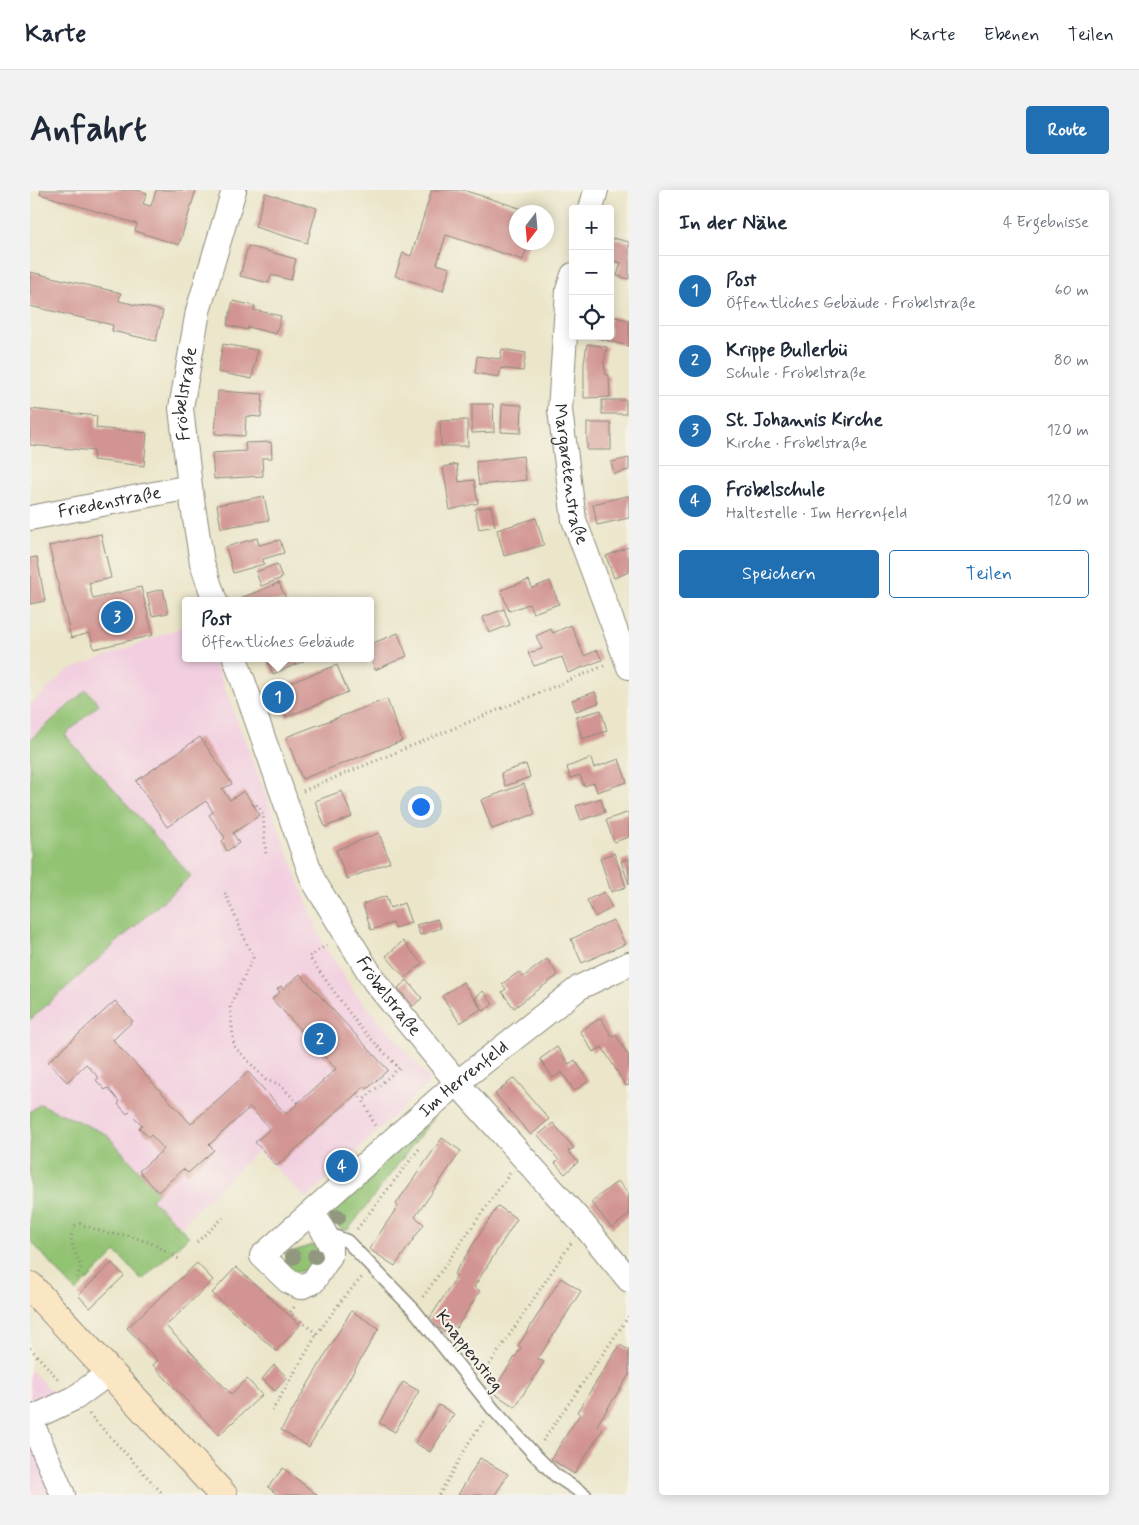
<!DOCTYPE html>
<html lang="de">
<meta charset="utf-8">
<style>
:root{--surface:#fff;--page:#f2f2f3;--text:#1f2937;--muted:#747a83;--line:#e0e1e3;--accent:#1f6fb2}
body{margin:0;font-family:Mynerve,sans-serif;background:var(--page);color:var(--text)}
.controls{position:absolute;right:15px;top:15px;display:grid;overflow:hidden;border-radius:5px;box-shadow:0 2px 12px #0003}
.controls button{width:45px;height:45px;display:grid;place-items:center;padding:0;border:0;border-bottom:1px solid var(--line);background:var(--surface);color:var(--text);font:25px sans-serif}
.compass{position:absolute;left:479px;top:15px;width:45px;height:45px;border-radius:50%;background:var(--surface);box-shadow:0 2px 12px #0003;rotate:196deg}
.you{position:absolute;left:390px;top:616px;width:18px;height:18px;margin:-12px;border:4px solid #fff;border-radius:50%;background:#1a73e8;box-shadow:0 0 0 8px #1a73e833}
.badge{display:grid;place-items:center;width:32px;height:32px;border-radius:50%;background:var(--accent);color:#fff;font-size:16px;font-weight:700}
.pin{position:absolute;translate:-50% -50%;border:2px solid #fff;box-shadow:0 1px 5px #0006}
.popup{position:absolute;left:152px;top:407px;width:192px;height:65px;box-sizing:border-box;display:grid;place-content:center;border-radius:5px;background:var(--surface);filter:drop-shadow(0 1px 4px #0005);font-size:16px;white-space:nowrap;color:var(--muted)}
.popup b{font-size:19px;color:var(--text)}
.popup::after{content:'';position:absolute;left:50%;top:100%;margin-left:-10px;border:10px solid transparent;border-top-color:var(--surface)}
.list{margin:0;padding:0;list-style:none}
h2{display:flex;justify-content:space-between;align-items:center;height:65px;margin:0;padding:0 20px;font-size:21px}
h2 small{font-size:16px;font-weight:400;color:var(--muted)}
.list li{display:grid;grid-template-columns:32px 1fr auto;gap:15px;align-items:center;box-sizing:border-box;height:70px;padding:0 20px;border-top:1px solid var(--line)}
.list b{display:block;font-size:19px;white-space:nowrap}
.list p{margin:0;font-size:16px;white-space:nowrap;color:var(--muted)}
.list em{font-size:16px;font-style:normal;color:var(--muted)}
.actions{display:flex;gap:10px;padding:15px 20px}
.actions a{flex:1;padding:11px 0;border:1px solid var(--accent);border-radius:5px;text-align:center;font-size:18px;color:var(--accent)}
.actions .main{background:var(--accent);color:#fff}
.icon{flex:none;width:28px;height:28px;fill:none;stroke:currentColor;stroke-width:2;stroke-linecap:round;stroke-linejoin:round}
.map{position:relative;flex:none;width:599px;height:1305px;overflow:hidden;border-radius:5px}
header{display:flex;align-items:center;gap:30px;box-sizing:border-box;height:70px;padding:0 25px;background:var(--surface);border-bottom:1px solid var(--line)}
header strong{font-size:24px}
nav{display:flex;gap:28px;margin-inline-start:auto;font-size:18px}
.intro{display:flex;align-items:center;justify-content:space-between;box-sizing:border-box;height:120px;padding:0 30px}
h1{margin:0;font-size:35px}
.button{padding:12px 22px;border-radius:5px;background:var(--accent);color:#fff;font-size:18px;font-weight:700}
main{display:flex;gap:30px;padding:0 30px}
aside{flex:1;background:var(--surface);border-radius:5px;box-shadow:0 2px 12px #0003}
.map>svg:first-child{display:block}
.built{fill:#f2cfe0}
.green{fill:#92c373;stroke:#5e774f}
.building{fill:#d29492}
.lines{fill:none;stroke-linecap:round;stroke-linejoin:round}
.lane-casing{stroke:#8b887a;stroke-width:15}
.street-casing{stroke:#8b887a;stroke-width:26}
.secondary-casing{stroke:#8b887a;stroke-width:30}
.path{stroke:#8b887a;stroke-width:3;stroke-dasharray:1 4;stroke-linecap:butt}
.lane{stroke:#fff;stroke-width:12}
.street{stroke:#fff;stroke-width:24}
.secondary{stroke:#fbe6c4;stroke-width:28}
.tree{fill:#92987f}
.labels{text-anchor:middle;dominant-baseline:central;stroke-width:4.5;stroke-linejoin:round;paint-order:stroke}
.street-label{font-size:18px;fill:#2b2b2b;stroke:#f7f3e8}
</style>
<header>
<strong>Karte</strong>
<nav><a>Karte</a><a>Ebenen</a><a>Teilen</a></nav>
</header>
<div class="intro"><h1>Anfahrt</h1><a class="button">Route</a></div>
<main>
<div class="map">
<svg width="599" height="1305" viewBox="0 0 599 1305">
<rect width="100%" height="100%" fill="#f7f3e8"/>
<filter id="ink" filterUnits="userSpaceOnUse"><feTurbulence type="fractalNoise" baseFrequency=".02" numOctaves="2"/><feDisplacementMap in="SourceGraphic" scale="10" xChannelSelector="R" yChannelSelector="G"/><feConvolveMatrix kernelMatrix="1 2 1 2 8 2 1 2 1" color-interpolation-filters="sRGB"/></filter>
<filter id="wash" filterUnits="userSpaceOnUse"><feTurbulence type="fractalNoise" baseFrequency=".0096" numOctaves="4" result="noise"/><feDisplacementMap in="SourceGraphic" scale="20" xChannelSelector="R" yChannelSelector="G"/><feGaussianBlur stdDeviation="1.12" result="paint"/><feColorMatrix in="noise" values="0 0 0 0 0 0 0 0 0 0 0 0 0 0 0 0 0 1.4 0 .05"/><feComposite in="paint" operator="in"/></filter>
<g filter="url(#wash)">
<rect width="100%" height="100%" fill="#ebe6ca"/>
<g class="built">
<path d="M 155,436 L 156,468 L 183,468 L 293,754 L 322,799 L 399,888 L 399,893 L 276,1009 L 228,960 L 149,1037 L 120,1009 L 128,1001 L 109,981 L 10,914 L 0,922 L 0,515 L 37,481 Z"/>
<path d="M 0,1179 L 26,1206 L 0,1220 Z"/>
<path d="M 0,1240 L 27,1305 L 0,1305 Z"/>
</g>
<g class="green">
<path d="M 56,500 L 69,514 L 35,545 L 161,686 L 0,830 L 0,550 Z"/>
<path d="M 10,914 L 76,944 L 128,1002 L 121,1009 L 159,1046 L 112,1090 L 86,1062 L 46,1102 L 0,1050 L 0,922 Z"/>
<path d="M 404,927 L 321,1036 L 318,1040 L 312,1040 L 298,1026 L 299,1021 Z"/>
<path d="M 282,1055 L 288,1057 C 292,1070 278,1082 265,1082 L 255,1073 L 258,1063 Z"/>
</g>
<g id="blocks">
<g class="building">
<path d="M 11,0 L 107,0 L 117,3 L 113,14 L 121,16 L 126,0 L 166,0 L 149,55 L 105,41 L 107,34 L 10,4 Z"/>
<path d="M 402,0 L 433,0 L 502,22 L 486,22 L 486,52 L 499,52 L 493,70 L 416,45 L 407,74 L 420,78 L 413,101 L 365,86 L 373,63 L 381,66 Z"/>
<path d="M 235,3 L 287,18 L 277,53 L 225,37 Z"/>
<path d="M 583,48 L 599,52 L 599,89 L 587,86 L 591,73 L 580,70 L 580,57 Z"/>
<path d="M 218,56 L 266,69 L 261,90 L 241,85 L 239,93 L 210,86 Z"/>
<path d="M 0,82 L 91,103 L 89,111 L 133,121 L 126,151 L 82,141 L 83,135 L 0,116 Z"/>
<path d="M 203,111 L 225,116 L 224,120 L 251,126 L 246,144 L 218,137 L 217,140 L 197,135 Z"/>
<path d="M 580,126 L 599,130 L 599,156 L 562,147 L 580,146 Z"/>
<path d="M 193,154 L 227,160 L 222,189 L 188,182 Z"/>
<path d="M 557,154 L 577,157 L 574,173 L 576,185 L 579,185 L 580,207 L 554,208 L 554,173 Z"/>
<path d="M 472,159 L 496,163 L 493,181 L 471,178 L 469,187 L 445,183 L 447,166 L 470,169 Z"/>
<path d="M 188,201 L 233,204 L 231,227 L 216,226 L 215,246 L 185,244 Z"/>
<rect x="572" y="210" width="24" height="14"/>
<path d="M 442,214 L 463,214 L 464,242 L 442,243 Z"/>
<path d="M 472,214 L 492,215 L 491,243 L 471,242 Z"/>
<path d="M 0,219 L 67,226 L 66,238 L 117,243 L 114,276 L 63,270 L 64,261 L 0,255 Z"/>
<path d="M 437,230 L 438,256 L 411,256 L 410,231 Z"/>
<rect x="557" y="233" width="24" height="27"/>
<path d="M 241,252 L 242,268 L 232,268 L 233,286 L 184,289 L 182,263 L 216,261 L 215,253 Z"/>
<path d="M 493,266 L 496,290 L 449,295 L 446,272 Z"/>
<path d="M 599,268 L 599,280 L 584,284 L 581,272 Z"/>
<path d="M 427,274 L 429,292 L 444,290 L 448,313 L 420,320 L 413,277 Z"/>
<path d="M 234,306 L 239,330 L 191,338 L 187,315 Z"/>
<path d="M 596,306 L 599,306 L 599,328 L 567,335 L 563,314 Z"/>
<path d="M 461,316 L 465,336 L 449,339 L 445,319 Z"/>
<path d="M 506,328 L 514,355 L 474,366 L 467,340 Z"/>
<path d="M 71,344 L 81,388 L 59,393 L 63,409 L 111,397 L 123,445 L 64,459 L 60,443 L 41,448 L 19,356 Z"/>
<path d="M 227,348 L 229,355 L 250,350 L 254,363 L 233,369 L 234,374 L 203,383 L 196,357 Z"/>
<path d="M 599,357 L 599,382 L 584,388 L 576,366 Z"/>
<path d="M 7,367 L 15,411 L 0,414 L 0,368 Z"/>
<path d="M 247,374 L 252,388 L 231,396 L 226,382 Z"/>
<path d="M 499,390 L 502,398 L 520,391 L 529,414 L 503,423 L 499,414 L 479,421 L 471,400 Z"/>
<path d="M 249,393 L 257,411 L 212,411 L 211,408 Z"/>
<path d="M 133,399 L 138,423 L 122,426 L 117,403 Z"/>
<path d="M 474,419 L 480,435 L 459,443 L 453,427 Z"/>
<path d="M 541,435 L 554,466 L 567,460 L 572,470 L 538,483 L 532,467 L 504,476 L 498,463 L 512,459 L 506,446 L 521,439 L 523,443 Z"/>
<path d="M 368,443 L 377,466 L 345,480 L 341,468 L 341,454 Z"/>
<path d="M 236,468 L 273,468 L 274,471 L 243,484 Z"/>
<path d="M 307,475 L 318,502 L 256,527 L 244,499 Z"/>
<path d="M 565,502 L 569,513 L 546,521 L 542,510 Z"/>
<path d="M 357,509 L 372,551 L 272,589 L 256,547 Z"/>
<path d="M 571,520 L 577,541 L 552,549 L 546,527 Z"/>
<path d="M 170,547 L 202,594 L 192,599 L 200,610 L 214,601 L 230,625 L 203,643 L 209,653 L 197,661 L 192,651 L 195,648 L 179,625 L 183,622 L 176,611 L 137,637 L 106,591 Z"/>
<path d="M 561,568 L 564,578 L 589,569 L 597,592 L 567,602 L 564,593 L 554,596 L 550,585 L 540,588 L 537,577 Z"/>
<path d="M 496,574 L 500,587 L 475,596 L 471,583 Z"/>
<path d="M 494,594 L 505,624 L 462,639 L 451,610 Z"/>
<path d="M 312,601 L 322,627 L 295,637 L 285,611 Z"/>
<path d="M 571,608 L 575,622 L 551,630 L 546,616 Z"/>
<path d="M 599,622 L 599,647 L 584,652 L 576,630 Z"/>
<path d="M 349,643 L 360,672 L 317,689 L 306,660 Z"/>
<path d="M 584,663 L 596,697 L 581,702 L 570,668 Z"/>
<path d="M 599,668 L 599,694 L 591,671 Z"/>
<path d="M 574,702 L 582,718 L 565,727 L 557,710 Z"/>
<path d="M 356,706 L 360,718 L 374,713 L 381,733 L 365,738 L 363,733 L 341,740 L 333,714 Z"/>
<path d="M 407,729 L 411,738 L 390,745 L 386,735 Z"/>
<path d="M 583,730 L 595,754 L 552,773 L 541,749 Z"/>
<path d="M 373,751 L 392,774 L 375,788 L 356,766 Z"/>
<path d="M 517,769 L 528,785 L 484,818 L 472,802 L 476,799 L 472,794 L 489,782 L 493,787 Z"/>
<path d="M 270,784 L 358,880 L 337,899 L 335,896 L 247,976 L 225,952 L 240,939 L 220,917 L 179,955 L 184,960 L 158,983 L 153,979 L 128,1002 L 109,981 L 134,959 L 121,945 L 119,947 L 109,938 L 112,935 L 99,922 L 97,924 L 88,914 L 90,912 L 78,898 L 75,900 L 66,890 L 69,888 L 56,874 L 37,892 L 18,872 L 85,811 L 103,831 L 83,850 L 161,934 L 218,882 L 256,924 L 306,879 L 242,809 L 250,802 L 247,799 L 251,796 L 253,799 Z"/>
<path d="M 377,790 L 392,808 L 383,816 L 368,798 Z"/>
<path d="M 433,792 L 451,819 L 430,833 L 412,806 Z"/>
<path d="M 453,801 L 463,814 L 454,821 L 445,808 Z"/>
<path d="M 571,828 L 582,847 L 586,845 L 599,867 L 599,895 L 596,896 L 572,857 L 563,862 L 550,841 Z"/>
<path d="M 527,857 L 539,874 L 545,870 L 559,891 L 544,901 L 532,882 L 523,888 L 510,869 Z"/>
<path d="M 484,888 L 519,929 L 501,945 L 465,904 Z"/>
<path d="M 523,933 L 544,958 L 538,961 L 548,972 L 535,984 L 525,973 L 529,970 L 508,945 Z"/>
<path d="M 412,948 L 431,961 L 385,1027 L 394,1034 L 365,1076 L 339,1059 L 368,1016 L 366,1014 Z"/>
<path d="M 588,991 L 599,1005 L 599,1025 L 582,1038 L 561,1012 Z"/>
<path d="M 468,1016 L 487,1029 L 444,1097 L 450,1101 L 421,1146 L 398,1131 L 427,1086 L 424,1084 Z"/>
<path d="M 82,1073 L 94,1086 L 60,1118 L 48,1105 Z"/>
<path d="M 167,1073 L 183,1090 L 136,1136 L 201,1204 L 217,1189 L 232,1205 L 189,1245 L 123,1175 L 128,1170 L 97,1138 Z"/>
<path d="M 206,1077 L 270,1135 L 246,1161 L 182,1103 Z"/>
<path d="M 531,1088 L 551,1101 L 508,1169 L 514,1172 L 485,1217 L 462,1202 L 491,1158 L 488,1156 Z"/>
<path d="M 321,1121 L 349,1138 L 279,1257 L 251,1240 Z"/>
<path d="M 590,1155 L 599,1160 L 599,1185 L 567,1235 L 573,1239 L 544,1284 L 521,1269 L 550,1224 L 547,1222 Z"/>
<path d="M 244,1175 L 257,1187 L 245,1201 L 232,1189 Z"/>
<path d="M 373,1192 L 389,1201 L 365,1242 L 349,1233 Z"/>
<path d="M 409,1215 L 424,1224 L 400,1262 L 385,1253 Z"/>
<path d="M 450,1268 L 478,1284 L 465,1305 L 428,1305 Z"/>
<path d="M 253,1278 L 287,1305 L 248,1305 L 238,1297 Z"/>
</g>
</g>
</g>
<g filter="url(#ink)">
<use href="#blocks" fill-opacity="0" stroke="#8b887a" stroke-width="1"/>
<g class="lines">
<defs>
<path id="lane" d="M 294,1042 L 317,1051 L 384,1120 L 463,1219 L 504,1264 L 525,1285 L 555,1305"/>
<g id="street">
<path d="M 561,19 L 566,0"/>
<path id="s1" d="M 543,85 L 538,100 L 530,220 L 544,330 L 599,477"/>
<path id="s2" d="M 0,328 L 160,297"/>
<path id="s3" d="M 185,411 L 172,373 L 160,297 L 151,218 L 168,121 L 204,0"/>
<path id="s4" d="M 205,468 L 283,690 L 345,792 L 434,901 L 553,1034 L 599,1090"/>
<path id="s5" d="M 283,1021 L 300,1054 L 300,1066 L 283,1092 L 270,1097 L 258,1091 L 232,1066 L 427,893 L 550,797 L 599,774"/>
<path d="M 33,1305 L 0,1229 L 45,1208 L 80,1182"/>
</g>
<path id="secondary" d="M 0,1096 L 193,1305"/>
</defs>
<use href="#lane" class="lane-casing"/>
<use href="#street" class="street-casing"/>
<use href="#secondary" class="secondary-casing"/>
<g class="path">
<path d="M 273,601 L 576,475"/>
<path d="M 223,615 L 225,613 L 233,623 L 236,666"/>
<path d="M 195,703 L 223,768 L 200,816 L 204,856 L 236,890 L 249,894 L 268,913"/>
<path d="M 297,755 L 279,767 L 329,836 L 369,878 L 333,910 L 345,936"/>
<path d="M 327,903 L 333,910"/>
<path d="M 327,1039 L 389,959"/>
<path d="M 167,1052 L 193,1028"/>
<path d="M 47,1088 L 51,1077 C 46,1060 36,1053 45,1036 L 50,1034 L 79,1044 L 97,1045 L 123,1054 L 149,1069"/>
<path d="M 393,1107 L 480,983"/>
<path d="M 264,1117 L 260,1123 L 287,1144"/>
<path d="M 0,1158 L 30,1191"/>
<path d="M 454,1183 L 541,1053"/>
<path d="M 242,1221 L 287,1144 L 311,1111 L 332,1087"/>
<path d="M 59,1224 L 134,1305"/>
<path d="M 513,1251 L 599,1126"/>
<path d="M 409,1305 L 441,1249 L 454,1231"/>
</g>
<use href="#lane" class="lane"/>
<use href="#street" class="street"/>
<use href="#secondary" class="secondary"/>
</g>
<g class="tree">
<circle cx="308" cy="1027" r="8"/>
<circle cx="285" cy="1066" r="8"/>
<circle cx="263" cy="1067" r="8"/>
</g>
</g>
<g class="labels">
<g class="street-label">
<text stroke="none"><textPath href="#s3" startOffset="211">Fröbelstraße</textPath></text>
<text stroke="none"><textPath href="#s1" startOffset="201">Margaretenstraße</textPath></text>
<text stroke="none"><textPath href="#s2" startOffset="81">Friedenstraße</textPath></text>
<text stroke="none"><textPath href="#s4" startOffset="374">Fröbelstraße</textPath></text>
<text stroke="none"><textPath href="#s5" startOffset="412">Im Herrenfeld</textPath></text>
<text transform="translate(439 1161) rotate(52)">Knappenstieg</text>
</g>
</g>
</svg>
<div class="controls">
<button>+</button>
<button>−</button>
<button><svg class="icon" aria-label="locate" viewBox="0 0 24 24"><circle cx="12" cy="12" r="6"/><path d="M12 2v4M12 18v4M2 12h4M18 12h4"/></svg></button>
</div>
<svg class="compass" viewBox="-18 -18 36 36"><path d="M0-13l5 13h-10z" fill="#e53935"/><path d="M0 13l5-13h-10z" fill="#747a83"/></svg>
<div class="you"></div>
<div class="pin badge" style="left:248px;top:507px">1</div>
<div class="popup"><b>Post</b>Öffentliches Gebäude</div>
<div class="pin badge" style="left:290px;top:849px">2</div>
<div class="pin badge" style="left:87px;top:427px">3</div>
<div class="pin badge" style="left:312px;top:976px">4</div>
</div>
<aside>
<h2>In der Nähe<small>4 Ergebnisse</small></h2>
<ul class="list">
<li><span class="badge">1</span><div><b>Post</b><p>Öffentliches Gebäude · Fröbelstraße</p></div><em>60 m</em></li>
<li><span class="badge">2</span><div><b>Krippe Bullerbü</b><p>Schule · Fröbelstraße</p></div><em>80 m</em></li>
<li><span class="badge">3</span><div><b>St. Johannis Kirche</b><p>Kirche · Fröbelstraße</p></div><em>120 m</em></li>
<li><span class="badge">4</span><div><b>Fröbelschule</b><p>Haltestelle · Im Herrenfeld</p></div><em>120 m</em></li>
</ul>
<div class="actions"><a class="main">Speichern</a><a>Teilen</a></div>
</aside>
</main>
